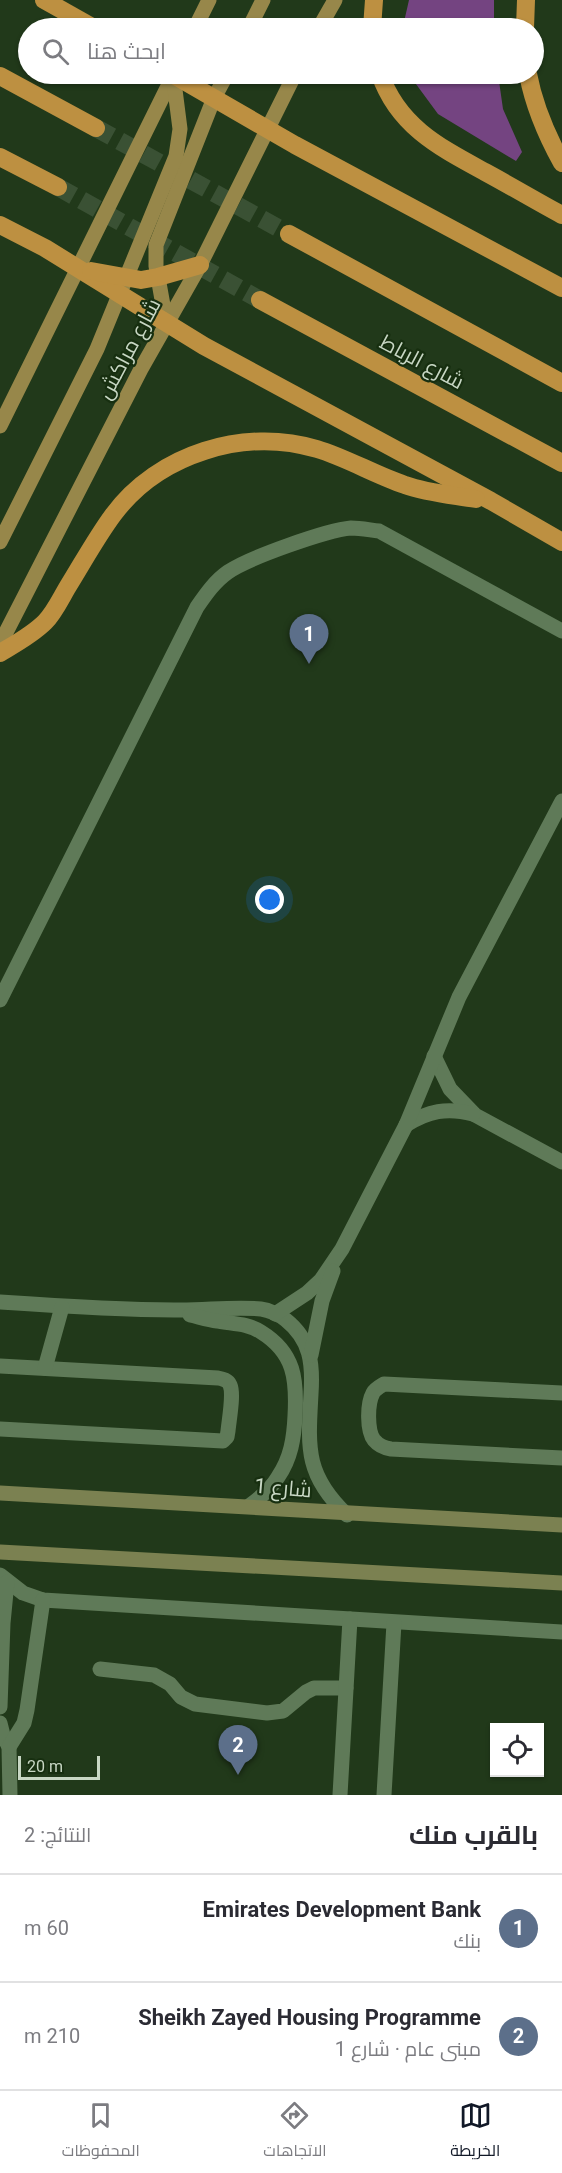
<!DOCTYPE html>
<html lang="ar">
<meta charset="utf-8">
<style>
:root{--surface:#fff;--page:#f2f2f3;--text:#2b2b33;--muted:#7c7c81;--line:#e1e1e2;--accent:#111827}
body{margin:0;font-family:Roboto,Cairo,sans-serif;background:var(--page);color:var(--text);direction:rtl}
.controls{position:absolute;right:18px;bottom:18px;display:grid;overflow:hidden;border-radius:0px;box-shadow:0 2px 4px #0004}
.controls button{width:54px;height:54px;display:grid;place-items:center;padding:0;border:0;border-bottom:2px solid var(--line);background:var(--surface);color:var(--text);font:30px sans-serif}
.scale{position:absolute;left:18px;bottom:15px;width:82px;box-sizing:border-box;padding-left:6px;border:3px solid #c8d7c4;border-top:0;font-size:16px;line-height:21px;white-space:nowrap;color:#c8d7c4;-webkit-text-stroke:4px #172f10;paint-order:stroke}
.you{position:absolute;left:270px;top:900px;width:21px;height:21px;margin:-15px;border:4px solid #fff;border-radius:50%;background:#1a73e8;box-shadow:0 0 0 9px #1a73e833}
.badge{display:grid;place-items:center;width:39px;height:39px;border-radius:50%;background:var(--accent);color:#fff;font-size:20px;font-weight:700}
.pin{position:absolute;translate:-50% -50px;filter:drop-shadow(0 2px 3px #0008)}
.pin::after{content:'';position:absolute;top:32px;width:21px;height:18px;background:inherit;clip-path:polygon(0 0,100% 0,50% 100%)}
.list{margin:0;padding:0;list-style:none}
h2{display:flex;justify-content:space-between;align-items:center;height:78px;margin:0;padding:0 24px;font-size:26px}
h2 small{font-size:20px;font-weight:400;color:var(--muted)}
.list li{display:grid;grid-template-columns:39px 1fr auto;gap:18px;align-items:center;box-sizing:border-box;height:108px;padding:0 24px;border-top:2px solid var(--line)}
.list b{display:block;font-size:22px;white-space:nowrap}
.list p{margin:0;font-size:20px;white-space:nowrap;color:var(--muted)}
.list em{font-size:20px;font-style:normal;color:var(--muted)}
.icon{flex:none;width:33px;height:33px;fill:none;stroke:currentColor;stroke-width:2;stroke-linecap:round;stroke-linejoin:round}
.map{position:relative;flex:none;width:562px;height:1795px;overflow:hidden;direction:ltr}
.search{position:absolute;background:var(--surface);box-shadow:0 2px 4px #0004;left:18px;right:18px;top:18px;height:66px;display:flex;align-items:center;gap:15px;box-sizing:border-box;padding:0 21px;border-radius:33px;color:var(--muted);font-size:22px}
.sheet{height:294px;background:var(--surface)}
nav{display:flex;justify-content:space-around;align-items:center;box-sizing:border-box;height:84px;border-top:2px solid var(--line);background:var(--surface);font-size:16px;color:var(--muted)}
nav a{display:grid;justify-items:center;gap:3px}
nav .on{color:var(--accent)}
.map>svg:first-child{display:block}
.green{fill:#744481}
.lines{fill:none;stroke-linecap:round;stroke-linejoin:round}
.highway-tunnel{stroke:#3a5134;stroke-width:18;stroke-dasharray:18 9;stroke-linecap:butt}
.lane{stroke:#5f7a58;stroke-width:15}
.secondary{stroke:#7b8151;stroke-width:15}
.primary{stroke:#97874a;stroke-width:15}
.highway{stroke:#bd9041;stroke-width:18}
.labels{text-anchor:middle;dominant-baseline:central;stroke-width:4.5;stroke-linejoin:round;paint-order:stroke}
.street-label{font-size:21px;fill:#c8d7c4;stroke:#172f10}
</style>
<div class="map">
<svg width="562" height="1795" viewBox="0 0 562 1795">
<rect width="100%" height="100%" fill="#21391a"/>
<g class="green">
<path d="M 409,0 L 494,0 L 494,28 L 405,28 L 404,22 Z"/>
<path d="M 412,74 L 498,74 L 503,109 L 522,152 L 516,161 L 438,114 L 413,80 Z"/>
</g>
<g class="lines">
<g class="highway-tunnel">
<path d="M 96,128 L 289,234"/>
<path d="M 58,187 L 260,300"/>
</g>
<g class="lane">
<path d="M 0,1000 L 197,607 C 206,594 215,581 228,572 C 248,558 327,530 351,528 C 360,528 370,530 379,531 L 562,631"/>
<path d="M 434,1056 L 450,1089 L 475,1115 L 562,1162"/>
<path d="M 406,1125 C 428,1111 447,1107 473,1114"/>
<path d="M 0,1302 C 58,1306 116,1310 174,1310 C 203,1311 232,1306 261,1309 C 269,1310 280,1315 286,1320 C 311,1340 313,1364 311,1394 C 308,1448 305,1475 347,1515"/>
<path d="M 275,1314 L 307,1293 L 321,1280 L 342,1249 L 406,1125 L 459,997 L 562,801"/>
<path d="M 190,1315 C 199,1317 208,1320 217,1321 C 233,1324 247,1323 261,1332 C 295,1353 297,1380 295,1416 C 294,1438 291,1458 278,1477 C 271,1489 260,1498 249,1506"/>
<path d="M 311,1355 L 322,1301 L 333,1271"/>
<path d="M 0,1366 L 218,1378 C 223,1379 228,1380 230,1385 C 234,1394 229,1420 228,1431 L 227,1437 L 223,1441 L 0,1429"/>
<path d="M 45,1368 L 62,1307"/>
<path d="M 562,1393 L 384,1384 C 379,1387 375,1389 373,1393 C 367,1404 367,1431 374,1440 C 379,1446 384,1448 391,1449 L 562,1458"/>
<path d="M 0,1575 L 23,1593 L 43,1600 L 562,1632"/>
<path d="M 100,1669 L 154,1675 L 170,1684 L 181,1697 L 195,1704 L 267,1713 L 283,1711 L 306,1692 L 314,1688 L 346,1688"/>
<path d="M 0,1707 L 3,1623 L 7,1582"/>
<path d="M 0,1723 L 3,1735 L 9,1747 L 10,1795"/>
<path d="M 9,1747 L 24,1723 L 27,1710 L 43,1600"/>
<path d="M 340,1795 L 350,1619"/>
<path d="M 384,1795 L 394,1623"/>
</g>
<g class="secondary">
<path d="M 0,1493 L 562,1525"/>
<path d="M 0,1552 L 562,1583"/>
</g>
<g class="primary">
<path d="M 195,28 L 209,0"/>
<path d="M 249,28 L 263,0"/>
<path d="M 319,28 L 335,0"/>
<path d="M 166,322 L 156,266 L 156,245 L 214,98 L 227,74"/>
<path d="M 0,426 L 174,74"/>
<path d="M 0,542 L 97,349 L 176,156 L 180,129 L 173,74"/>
<path d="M 0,644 L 141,369 L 200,265 L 295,74"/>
</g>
<g class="highway">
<path d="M 44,0 L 94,28"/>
<path d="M 372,28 L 374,0"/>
<path d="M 525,28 L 526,0"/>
<path d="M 172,74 L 295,145 L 562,288"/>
<path d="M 380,74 C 398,126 439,147 485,172 C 511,186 536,201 562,215"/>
<path d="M 528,74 C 534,106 546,134 562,163"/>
<path d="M 0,76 L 96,128"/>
<path d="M 0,157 L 58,187"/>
<path d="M 0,225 L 45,248 L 204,346 L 491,501 L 562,542"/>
<path d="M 289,234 L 562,383"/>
<path d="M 91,271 L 141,280 L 158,277 L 200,265"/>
<path d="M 260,300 L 562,463"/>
<path d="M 0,653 C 15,644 32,635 45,622 C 54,613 60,600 67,588 C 82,564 96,538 113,515 C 158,454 244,427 317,449 C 347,458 375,475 405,485 C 427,493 453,495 476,499"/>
</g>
</g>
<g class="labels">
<g class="street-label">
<text transform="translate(129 349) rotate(-62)">شارع مراكش</text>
<text transform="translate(422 362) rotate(28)">شارع الرباط</text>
<text transform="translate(283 1488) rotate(5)">شارع 1</text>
</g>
</g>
</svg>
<div class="controls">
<button><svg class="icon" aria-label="locate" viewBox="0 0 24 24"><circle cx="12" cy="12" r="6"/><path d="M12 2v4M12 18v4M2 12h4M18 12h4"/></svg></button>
</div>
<div class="scale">20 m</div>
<div class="you"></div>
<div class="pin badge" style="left:309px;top:664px;background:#5c6f8a">1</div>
<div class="pin badge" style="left:238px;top:1775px;background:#5c6f8a">2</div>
<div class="search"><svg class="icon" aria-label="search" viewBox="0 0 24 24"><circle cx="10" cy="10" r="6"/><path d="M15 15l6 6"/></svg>ابحث هنا</div>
</div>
<section class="sheet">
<h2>بالقرب منك<small>النتائج: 2</small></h2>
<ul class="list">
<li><span class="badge" style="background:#5c6f8a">1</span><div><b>Emirates Development Bank</b><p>بنك</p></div><em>60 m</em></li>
<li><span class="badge" style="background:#5c6f8a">2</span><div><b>Sheikh Zayed Housing Programme</b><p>مبنى عام · شارع 1</p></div><em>210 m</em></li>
</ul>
</section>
<nav>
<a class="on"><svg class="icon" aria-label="map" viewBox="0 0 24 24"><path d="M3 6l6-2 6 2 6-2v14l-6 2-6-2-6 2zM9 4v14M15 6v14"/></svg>الخريطة</a>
<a><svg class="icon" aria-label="directions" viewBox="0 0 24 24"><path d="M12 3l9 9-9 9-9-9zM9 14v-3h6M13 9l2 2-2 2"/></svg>الاتجاهات</a>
<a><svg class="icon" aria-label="saved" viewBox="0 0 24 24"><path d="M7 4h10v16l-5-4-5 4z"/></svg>المحفوظات</a>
</nav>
